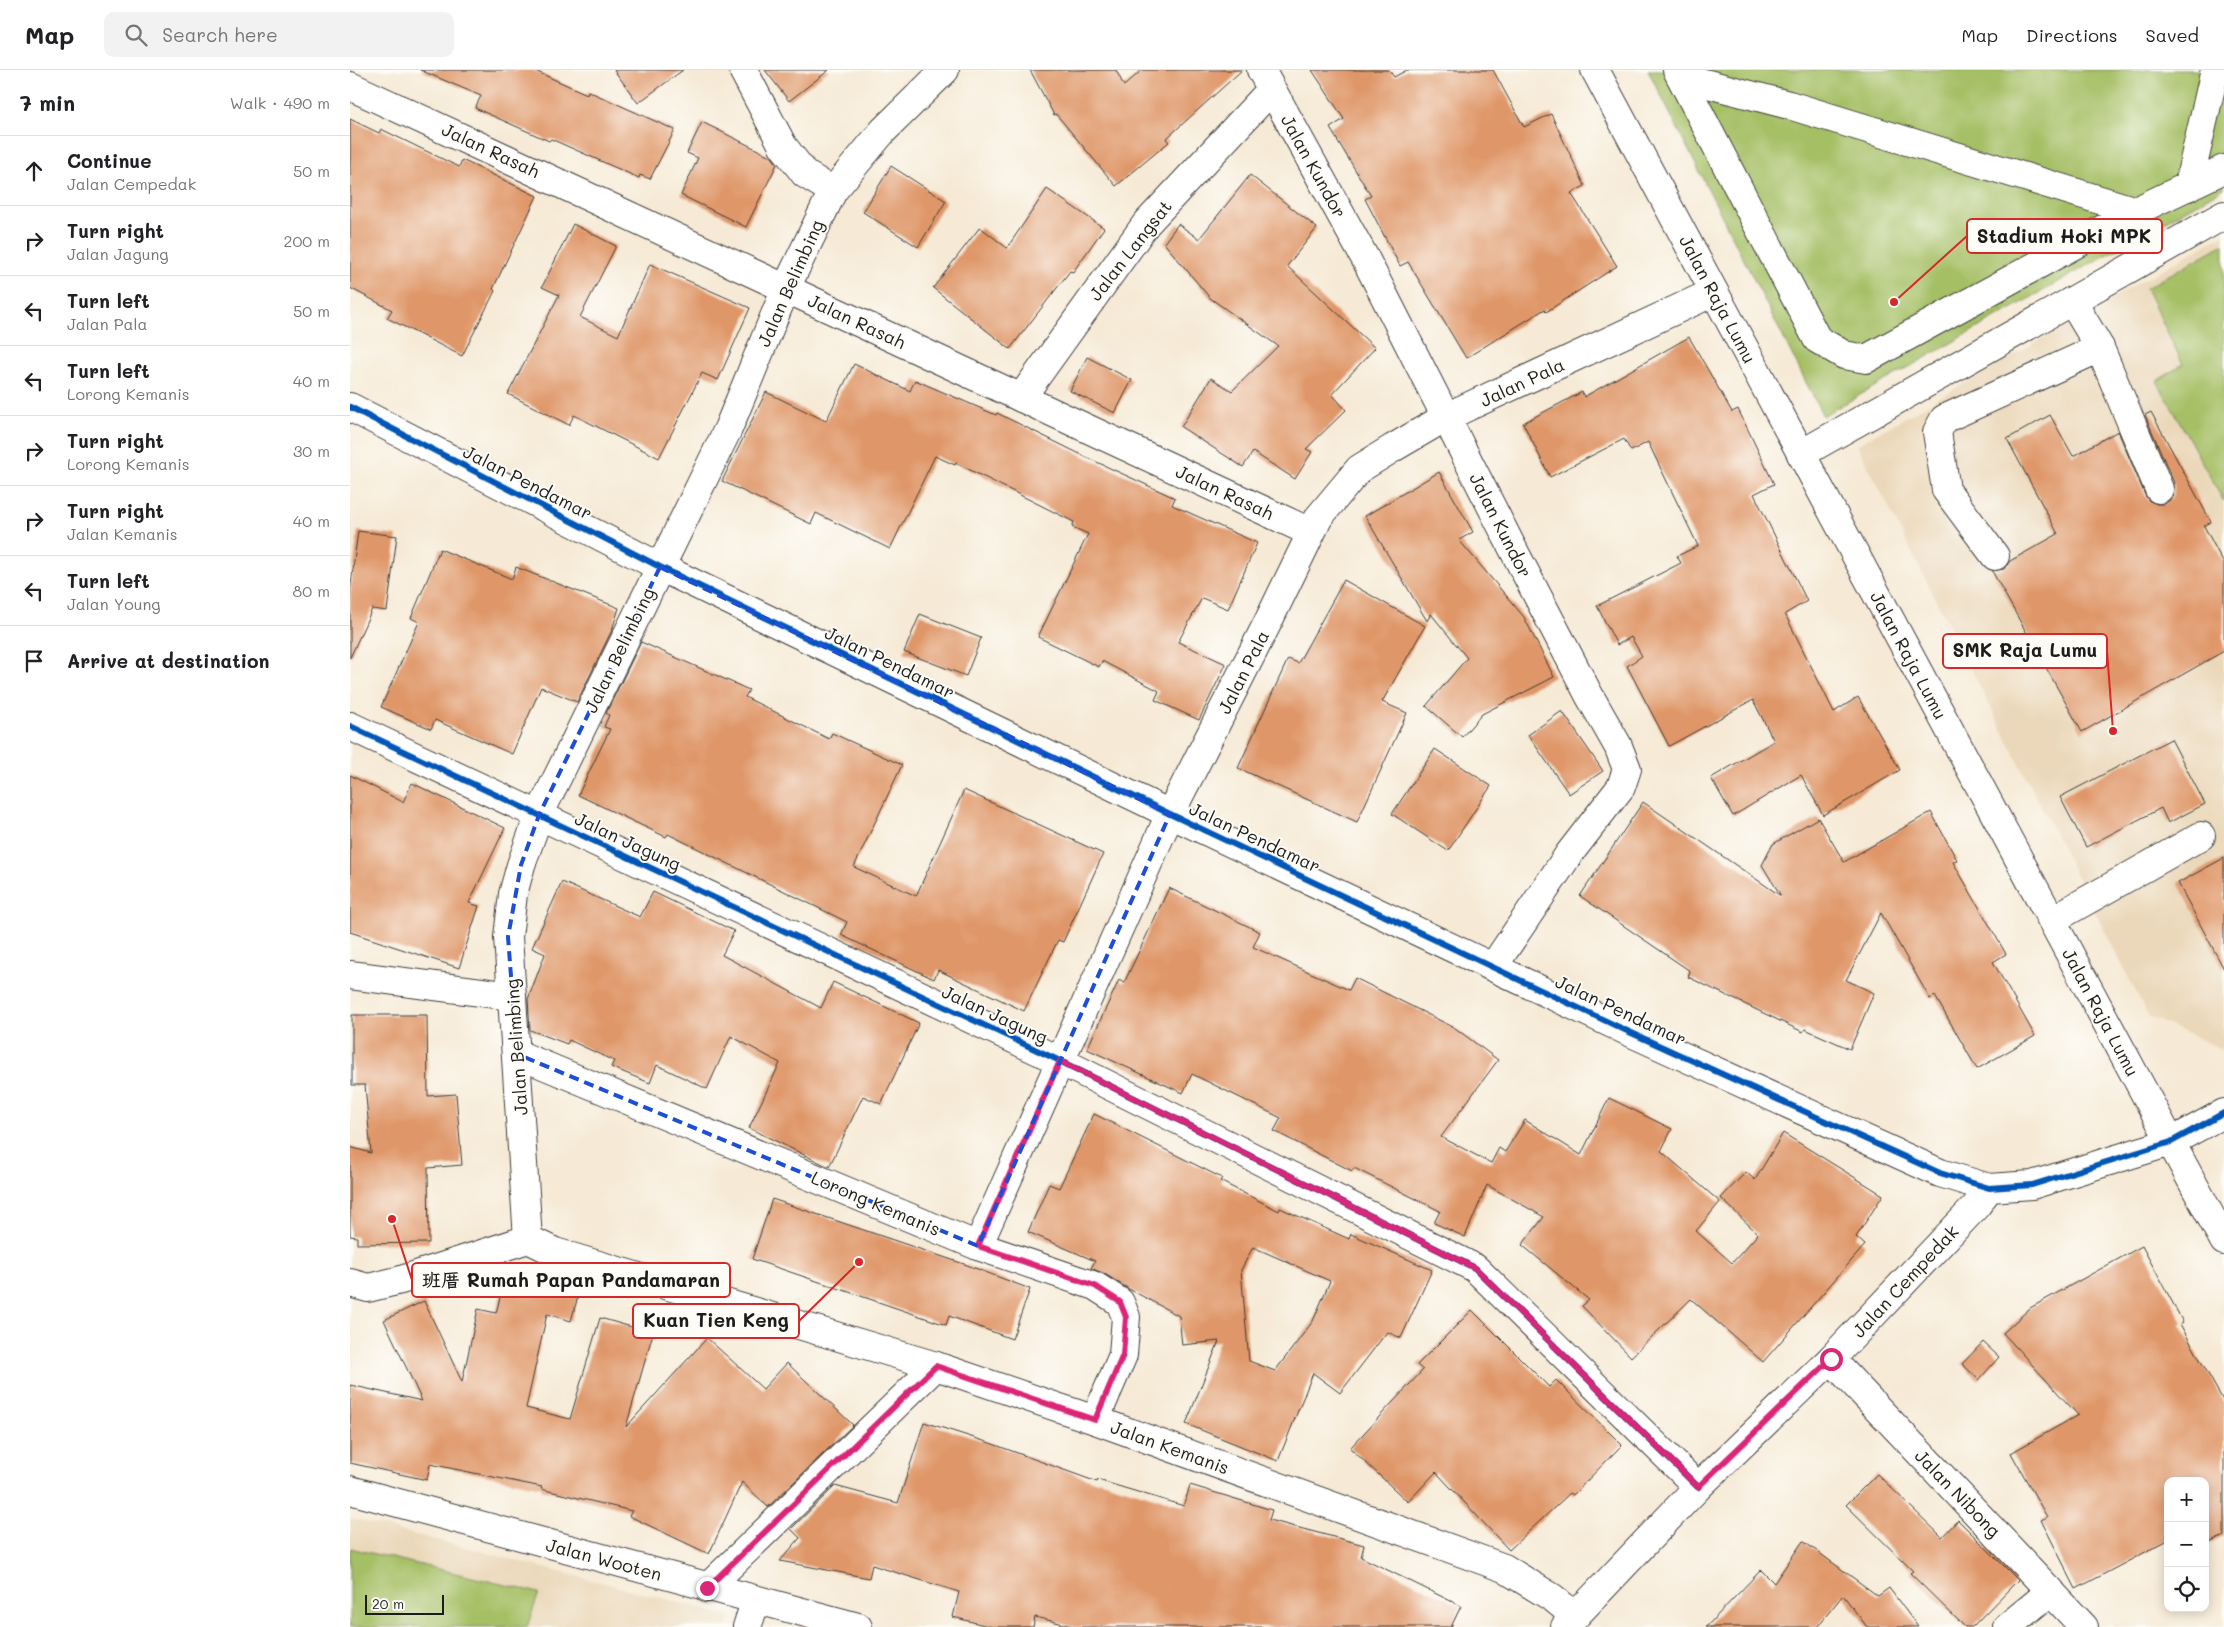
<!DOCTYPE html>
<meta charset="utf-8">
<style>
:root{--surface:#fff;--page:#f2f2f2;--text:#202124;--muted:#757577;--line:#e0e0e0}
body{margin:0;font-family:Mali,"LXGW WenKai TC",sans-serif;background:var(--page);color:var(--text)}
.controls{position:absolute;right:15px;bottom:15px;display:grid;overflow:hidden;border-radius:10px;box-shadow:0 2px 12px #0003}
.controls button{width:45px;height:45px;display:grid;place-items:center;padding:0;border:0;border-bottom:1px solid var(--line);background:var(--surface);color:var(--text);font:25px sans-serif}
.scale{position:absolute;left:15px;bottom:12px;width:79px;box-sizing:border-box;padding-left:5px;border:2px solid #1c1c1c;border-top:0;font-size:14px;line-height:18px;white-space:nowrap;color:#1c1c1c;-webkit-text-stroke:4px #fdfcf7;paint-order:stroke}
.stop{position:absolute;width:15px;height:15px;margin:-11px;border:4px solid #db2777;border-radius:50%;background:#fff}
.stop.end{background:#db2777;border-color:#fff;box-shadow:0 1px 5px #0008}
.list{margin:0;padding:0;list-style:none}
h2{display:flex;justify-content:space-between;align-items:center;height:65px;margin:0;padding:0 20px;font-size:21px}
h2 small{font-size:16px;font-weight:400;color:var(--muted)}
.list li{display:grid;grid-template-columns:32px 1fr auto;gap:15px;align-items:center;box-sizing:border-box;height:70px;padding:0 20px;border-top:1px solid var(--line)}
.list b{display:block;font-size:19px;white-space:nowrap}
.list p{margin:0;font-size:16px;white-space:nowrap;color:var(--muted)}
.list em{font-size:16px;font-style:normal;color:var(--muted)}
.icon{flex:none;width:28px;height:28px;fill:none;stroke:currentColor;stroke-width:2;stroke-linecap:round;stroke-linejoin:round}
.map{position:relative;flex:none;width:1874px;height:1557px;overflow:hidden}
header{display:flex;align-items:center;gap:30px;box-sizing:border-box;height:70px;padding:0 25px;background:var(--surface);border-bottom:1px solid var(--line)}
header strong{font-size:24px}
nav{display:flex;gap:28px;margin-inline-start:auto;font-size:18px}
.search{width:350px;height:45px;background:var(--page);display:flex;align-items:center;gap:12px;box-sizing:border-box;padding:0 18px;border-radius:10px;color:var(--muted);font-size:19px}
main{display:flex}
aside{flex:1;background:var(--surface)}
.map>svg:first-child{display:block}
.built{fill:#ebd8ba}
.green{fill:#a5bf65;stroke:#606e40}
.building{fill:#df9667;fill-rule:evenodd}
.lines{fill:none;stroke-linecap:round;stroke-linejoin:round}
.minor-casing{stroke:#3d3b38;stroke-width:30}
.minor{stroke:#fff;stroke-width:28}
.cycleway-casing{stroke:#fdfcf7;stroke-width:9}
.cycleway{stroke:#0057b8;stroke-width:6}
.route{stroke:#db2777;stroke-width:6}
.marked{fill:none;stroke:#1d4ed8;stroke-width:4;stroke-dasharray:10 6;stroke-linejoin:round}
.labels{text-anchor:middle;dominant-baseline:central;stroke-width:4;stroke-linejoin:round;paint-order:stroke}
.street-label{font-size:18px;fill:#1c1c1c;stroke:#fdfcf7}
.leader{fill:none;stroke:#d62828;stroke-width:2}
.callout-dot{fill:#d62828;stroke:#fdfcf7;stroke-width:2}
.callout{fill:#fdfcf7;stroke:#d62828;stroke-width:2}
.callout-label{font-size:19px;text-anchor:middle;font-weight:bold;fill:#1c1c1c}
</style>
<header>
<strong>Map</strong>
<div class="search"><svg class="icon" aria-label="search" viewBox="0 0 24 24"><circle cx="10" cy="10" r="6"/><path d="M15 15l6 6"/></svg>Search here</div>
<nav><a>Map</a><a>Directions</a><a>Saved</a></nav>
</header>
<main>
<aside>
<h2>7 min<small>Walk · 490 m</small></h2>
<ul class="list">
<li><svg class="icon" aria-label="ahead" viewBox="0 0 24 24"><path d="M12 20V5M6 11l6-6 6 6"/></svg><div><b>Continue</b><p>Jalan Cempedak</p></div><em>50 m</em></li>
<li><svg class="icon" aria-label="right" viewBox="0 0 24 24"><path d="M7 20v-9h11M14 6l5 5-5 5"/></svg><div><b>Turn right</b><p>Jalan Jagung</p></div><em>200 m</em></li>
<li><svg class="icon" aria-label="left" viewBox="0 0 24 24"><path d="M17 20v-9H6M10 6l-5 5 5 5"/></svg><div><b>Turn left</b><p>Jalan Pala</p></div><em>50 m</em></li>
<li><svg class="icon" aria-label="left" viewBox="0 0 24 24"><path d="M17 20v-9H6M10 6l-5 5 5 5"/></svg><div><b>Turn left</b><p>Lorong Kemanis</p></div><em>40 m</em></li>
<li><svg class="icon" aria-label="right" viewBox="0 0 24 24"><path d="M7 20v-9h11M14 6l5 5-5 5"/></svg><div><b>Turn right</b><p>Lorong Kemanis</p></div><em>30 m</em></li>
<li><svg class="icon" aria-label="right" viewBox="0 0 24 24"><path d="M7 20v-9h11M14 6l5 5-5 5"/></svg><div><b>Turn right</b><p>Jalan Kemanis</p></div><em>40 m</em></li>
<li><svg class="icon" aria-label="left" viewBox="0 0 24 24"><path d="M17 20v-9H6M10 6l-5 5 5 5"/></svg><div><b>Turn left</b><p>Jalan Young</p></div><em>80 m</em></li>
<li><svg class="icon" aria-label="arrive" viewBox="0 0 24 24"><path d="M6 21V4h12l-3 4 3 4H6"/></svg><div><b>Arrive at destination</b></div></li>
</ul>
</aside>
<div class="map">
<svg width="1874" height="1557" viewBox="0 0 1874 1557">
<rect width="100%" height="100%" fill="#fdfcf7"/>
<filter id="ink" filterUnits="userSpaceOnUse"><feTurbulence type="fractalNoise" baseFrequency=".02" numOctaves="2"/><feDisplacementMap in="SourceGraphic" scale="10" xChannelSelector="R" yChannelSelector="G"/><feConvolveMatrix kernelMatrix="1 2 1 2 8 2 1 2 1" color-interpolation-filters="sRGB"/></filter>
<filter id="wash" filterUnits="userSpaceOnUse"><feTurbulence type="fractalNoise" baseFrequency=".0096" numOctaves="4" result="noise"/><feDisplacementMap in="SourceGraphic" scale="20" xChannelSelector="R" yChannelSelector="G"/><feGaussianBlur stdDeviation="1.12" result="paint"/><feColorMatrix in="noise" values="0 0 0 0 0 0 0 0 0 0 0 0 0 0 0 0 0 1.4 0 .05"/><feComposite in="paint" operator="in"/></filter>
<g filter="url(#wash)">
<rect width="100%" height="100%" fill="#f6ead6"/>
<g class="built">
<path d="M 1874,164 L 1874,980 L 1798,946 L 1507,375 Z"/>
<path d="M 0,1448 L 381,1546 L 377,1557 L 0,1557 Z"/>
</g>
<g class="green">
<path d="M 1298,0 L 1874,0 L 1874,118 L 1473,346 Z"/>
<path d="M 1874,174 L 1874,432 L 1807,311 L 1833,294 L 1796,218 Z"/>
<path d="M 0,1478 L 189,1523 L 177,1557 L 0,1557 Z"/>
</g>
<g id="blocks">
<g class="building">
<path d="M 70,0 L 183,0 L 237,24 L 238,21 L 325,60 L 300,109 L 290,105 L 289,108 L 201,69 L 199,71 L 125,38 L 131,26 Z"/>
<path d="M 264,0 L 333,0 L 288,33 Z"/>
<path d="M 415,0 L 479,0 L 439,31 Z"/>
<path d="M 680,0 L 766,0 L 774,16 L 792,0 L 892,0 L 816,69 L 819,72 L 766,116 L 706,44 L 704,45 Z"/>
<path d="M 962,0 L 1039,0 L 1044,7 L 1057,0 L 1143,0 L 1174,57 L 1201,44 L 1235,116 L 1221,123 L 1267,196 L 1196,242 L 1195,239 L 1116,288 L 1058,192 L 1050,196 L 1015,129 L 1021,126 L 980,58 L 994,49 Z"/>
<path d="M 0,49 L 29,63 L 31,59 L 109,97 L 112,90 L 187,126 L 143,219 L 145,221 L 112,286 L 37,248 L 42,240 L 0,218 Z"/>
<path d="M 352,52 L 422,87 L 427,94 L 396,157 L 331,125 L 348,88 L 337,83 Z"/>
<path d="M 541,96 L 596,131 L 568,177 L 513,142 Z"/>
<path d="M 900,105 L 967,158 L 937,196 L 1025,278 L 982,324 L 996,340 L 956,379 L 962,382 L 945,409 L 903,382 L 893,397 L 831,357 L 861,308 L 882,321 L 928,276 L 860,228 L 814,173 L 828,154 L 849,169 Z"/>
<path d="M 697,119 L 754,158 L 723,202 L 720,201 L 660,279 L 583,218 L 630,157 L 657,178 Z"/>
<path d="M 223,154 L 266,176 L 230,247 L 268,266 L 300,194 L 400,238 L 368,310 L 352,303 L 309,388 L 224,345 L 219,355 L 158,324 L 209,225 L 192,217 Z"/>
<path d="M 1339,267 L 1382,342 L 1388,339 L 1424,414 L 1404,424 L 1457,531 L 1435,544 L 1484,642 L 1508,627 L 1550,700 L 1473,745 L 1451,705 L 1383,746 L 1361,708 L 1424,671 L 1403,630 L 1319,676 L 1277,596 L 1292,586 L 1281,567 L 1267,575 L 1247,536 L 1331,493 L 1327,486 L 1348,476 L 1298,372 L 1281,381 L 1274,369 L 1200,407 L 1173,353 L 1232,322 L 1234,327 Z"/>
<path d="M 737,287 L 782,310 L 765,343 L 720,321 Z"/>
<path d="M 504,294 L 560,321 L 565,310 L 646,345 L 647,343 L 738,388 L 825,428 L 822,435 L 907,473 L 878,539 L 852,528 L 828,572 L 876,594 L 849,650 L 805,630 L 809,621 L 752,591 L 749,597 L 688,567 L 738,464 L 722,457 L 724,452 L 606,393 L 605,395 L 585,386 L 540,479 L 466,443 L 461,454 L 372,411 L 416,322 L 476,351 Z"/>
<path d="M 1801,342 L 1861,452 L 1854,456 L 1874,494 L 1874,581 L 1732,662 L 1642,501 L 1654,499 L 1660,491 L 1708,464 L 1657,369 L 1700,345 L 1723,386 L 1768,361 L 1795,425 L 1799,431 L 1807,434 L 1815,434 L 1822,428 L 1824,420 L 1824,413 L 1795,345 Z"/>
<path d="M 1089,402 L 1123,462 L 1109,470 L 1174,547 L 1204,607 L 1132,644 L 1112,667 L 1076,636 L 1117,588 L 1081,544 L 1077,551 L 1015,446 Z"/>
<path d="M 8,461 L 47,466 L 37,541 L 22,539 L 0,588 L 0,522 Z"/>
<path d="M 90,479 L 162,509 L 166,497 L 269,538 L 262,560 L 227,632 L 191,617 L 162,684 L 85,650 L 81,659 L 31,637 L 69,552 L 61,548 Z"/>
<path d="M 994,510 L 1075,556 L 1032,632 L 1057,643 L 1007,752 L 888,698 L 938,589 L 948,593 Z"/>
<path d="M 570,544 L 631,568 L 616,606 L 554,582 Z"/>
<path d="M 291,572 L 399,620 L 395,627 L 479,669 L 482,663 L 552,695 L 504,797 L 566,826 L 614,720 L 753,784 L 713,872 L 708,870 L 674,941 L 588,900 L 584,909 L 491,865 L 497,852 L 318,764 L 316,767 L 228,725 L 260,659 L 254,657 L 259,645 L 256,643 Z"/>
<path d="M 1212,641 L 1253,701 L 1219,724 L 1178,665 Z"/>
<path d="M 1821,669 L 1855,734 L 1818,753 L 1811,738 L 1736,777 L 1710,727 Z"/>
<path d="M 1085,679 L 1141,716 L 1098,781 L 1042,744 Z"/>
<path d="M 0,705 L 53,732 L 62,713 L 155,758 L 119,833 L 129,836 L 109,898 L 0,862 Z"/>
<path d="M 1293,732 L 1431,826 L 1412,795 L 1423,774 L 1468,748 L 1494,792 L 1581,742 L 1607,790 L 1603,792 L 1656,884 L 1643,892 L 1685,966 L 1627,999 L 1585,926 L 1580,929 L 1531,843 L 1496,910 L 1524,923 L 1500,979 L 1455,959 L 1453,962 L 1338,907 L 1340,901 L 1230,826 Z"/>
<path d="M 1874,788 L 1874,899 L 1828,813 Z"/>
<path d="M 212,812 L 290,847 L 303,822 L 384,861 L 372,885 L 471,938 L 483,912 L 569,953 L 531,1034 L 513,1026 L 479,1097 L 399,1058 L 430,993 L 381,966 L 357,1019 L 307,995 L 300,1013 L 261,997 L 264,991 L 219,970 L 217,974 L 180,960 L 178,929 L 195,884 L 182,878 Z"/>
<path d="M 819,818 L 910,862 L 903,877 L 999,920 L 1005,908 L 1105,958 L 1148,990 L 1091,1067 L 1141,1093 L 1149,1078 L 1155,1082 L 1175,1050 L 1231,1085 L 1259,1028 L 1322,1059 L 1311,1081 L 1370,1132 L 1346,1161 L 1382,1193 L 1408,1164 L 1371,1128 L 1396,1102 L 1405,1110 L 1433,1063 L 1533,1125 L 1506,1167 L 1515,1175 L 1413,1292 L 1341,1229 L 1281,1287 L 1232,1236 L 1239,1230 L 1172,1175 L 1194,1147 L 1137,1115 L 1115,1167 L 1084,1153 L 1090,1141 L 1004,1098 L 1002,1101 L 924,1061 L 931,1048 L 842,1004 L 833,1023 L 737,979 L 769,910 L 774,913 Z"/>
<path d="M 2,945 L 77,945 L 78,1026 L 106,1024 L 112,1095 L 78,1098 L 79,1173 L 7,1174 L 7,1167 L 0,1166 L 0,1077 L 21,1083 L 15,1015 L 2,1015 Z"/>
<path d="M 744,1044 L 872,1108 L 870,1111 L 929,1141 L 930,1138 L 999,1169 L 1001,1164 L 1082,1200 L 1051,1268 L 1037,1262 L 990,1323 L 963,1303 L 928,1391 L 836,1354 L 869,1271 L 832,1275 L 829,1246 L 779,1219 L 753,1203 L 741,1198 L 745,1191 L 678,1162 L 699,1114 L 709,1118 ZM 903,1177 L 980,1211 L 963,1251 L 925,1301 L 899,1291 L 891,1200 Z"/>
<path d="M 422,1129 L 617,1195 L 680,1219 L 662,1269 L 599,1246 L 596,1255 L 402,1189 Z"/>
<path d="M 1792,1176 L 1833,1252 L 1830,1254 L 1874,1332 L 1874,1466 L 1855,1475 L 1855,1411 L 1818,1411 L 1818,1470 L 1726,1519 L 1691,1450 L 1697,1447 L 1661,1383 L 1728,1345 L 1653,1263 L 1680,1238 Z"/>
<path d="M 158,1197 L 231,1216 L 221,1251 L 197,1244 L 176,1338 L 220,1349 L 250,1248 L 303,1263 L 276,1357 L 357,1268 L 413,1319 L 437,1293 L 503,1355 L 418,1437 L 392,1412 L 359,1484 L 279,1446 L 282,1441 L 191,1419 L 192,1417 L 80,1394 L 77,1410 L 0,1393 L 0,1315 L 72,1331 L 34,1250 L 74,1231 L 112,1312 L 128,1239 L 146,1243 Z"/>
<path d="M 1122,1240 L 1199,1317 L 1206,1310 L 1272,1375 L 1223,1425 L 1220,1423 L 1159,1480 L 1086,1402 L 1058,1432 L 1000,1378 L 1073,1300 L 1067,1295 Z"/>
<path d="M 1633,1272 L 1649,1287 L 1629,1310 L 1612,1294 Z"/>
<path d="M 574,1352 L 640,1373 L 747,1412 L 748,1410 L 834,1436 L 840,1415 L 922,1440 L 919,1450 L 1014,1475 L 1011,1487 L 1111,1536 L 1101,1557 L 726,1557 L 685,1547 L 683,1557 L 642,1557 L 603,1547 L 609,1522 L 522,1495 L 519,1508 L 430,1491 L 450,1468 L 441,1459 L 485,1416 L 548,1433 Z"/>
<path d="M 1527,1404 L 1592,1467 L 1608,1450 L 1668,1510 L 1622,1557 L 1615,1557 L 1560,1503 L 1563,1501 L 1496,1435 Z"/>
<path d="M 1453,1471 L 1528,1526 L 1539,1518 L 1568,1557 L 1517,1557 L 1493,1525 L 1467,1557 L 1356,1557 L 1411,1500 L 1424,1513 Z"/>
</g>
</g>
</g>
<g filter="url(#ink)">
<use href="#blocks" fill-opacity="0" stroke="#3d3b38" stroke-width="1"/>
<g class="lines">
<defs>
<g id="minor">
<path d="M 393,0 L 433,76 L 455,104 L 483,121"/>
<path d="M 911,0 L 1016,190 L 1161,475 L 1239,625 L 1268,676 L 1277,699 L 1271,717 L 1219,784 L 1143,897"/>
<path d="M 1245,0 L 1874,1171"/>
<path d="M 1327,0 L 1467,269 L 1494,285 L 1516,289 L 1786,141 L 1874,99"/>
<path d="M 1331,7 L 1439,35 L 1786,141"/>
<path d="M 0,16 L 960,462"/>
<path d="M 1838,117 L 1865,0"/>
<path d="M 1722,231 L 1750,278 L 1809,419"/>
<path d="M 671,328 L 796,154 L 921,20"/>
<path d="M 0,337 L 310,497 L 820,744 L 1275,960 L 1590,1103 L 1639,1118 L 1682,1115 L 1821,1072 L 1874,1043"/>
<path d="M 1451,384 L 1874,145"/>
<path d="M 1645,486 L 1596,420 L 1587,362 L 1594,349 L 1750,278"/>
<path d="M 0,656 L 710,991 L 1125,1198 L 1348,1417"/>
<path d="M 1702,850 L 1851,766"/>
<path d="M 0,905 L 162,926"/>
<path d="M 167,984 L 628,1176 L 745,1216 L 770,1232 L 776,1247 L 773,1285 L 745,1350"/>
<path d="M 178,1169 L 158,867 L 163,824 L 171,795 L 189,745 L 378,359 L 436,218 L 483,121 L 533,61 L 595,0"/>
<path d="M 628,1176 L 820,744 L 918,552 L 969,447 L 1009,399 L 1043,378 L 1096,347 L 1364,222"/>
<path d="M 0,1213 L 18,1218 L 51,1210 L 178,1169 L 205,1182 L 586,1296 L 745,1350 L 1154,1498 L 1203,1528 L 1225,1546"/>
<path d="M 1481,1289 L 1734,1557"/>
<path d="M 0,1420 L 508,1557"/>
<path d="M 357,1518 L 586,1296"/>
<path d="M 397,1557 L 406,1530"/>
<path d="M 1215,1557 L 1348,1417 L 1481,1289 L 1627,1135 L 1639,1118"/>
<path d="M 1657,1557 L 1701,1521"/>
</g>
</defs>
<use href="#minor" class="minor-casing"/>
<use href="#minor" class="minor"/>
<defs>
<g id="cycleway">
<path d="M 0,337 L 310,497 L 820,744 L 1275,960 L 1590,1103 L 1639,1118 L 1682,1115 L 1821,1072 L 1874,1043"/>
<path d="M 0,656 L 710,991 L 1125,1198 L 1348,1417"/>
</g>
</defs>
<use href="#cycleway" class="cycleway-casing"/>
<use href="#cycleway" class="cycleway"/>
</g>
</g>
<g class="lines" filter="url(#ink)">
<path class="route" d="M 357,1518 L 586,1296 L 745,1350 L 773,1285 L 776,1247 L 770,1232 L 745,1216 L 628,1176 L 710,991 L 1125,1198 L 1348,1417 L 1481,1289"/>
</g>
<path class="marked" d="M 310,497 L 820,744 L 628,1176 L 167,984 L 158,867 L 171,795 L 189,745 Z"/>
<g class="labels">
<g class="street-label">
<text transform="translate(141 80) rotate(25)">Jalan Rasah</text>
<text transform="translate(964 96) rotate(61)">Jalan Kundor</text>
<text transform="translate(780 180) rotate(-52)">Jalan Langsat</text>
<text transform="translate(440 213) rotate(-66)">Jalan Belimbing</text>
<text transform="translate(1368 229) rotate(62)">Jalan Raja Lumu</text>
<text transform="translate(507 251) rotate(25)">Jalan Rasah</text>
<text transform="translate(1172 312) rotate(-25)">Jalan Pala</text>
<text transform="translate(178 412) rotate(27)">Jalan Pendamar</text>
<text transform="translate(875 422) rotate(25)">Jalan Rasah</text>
<text transform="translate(1151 455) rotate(63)">Jalan Kundor</text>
<text transform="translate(269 580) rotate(-64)">Jalan Belimbing</text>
<text transform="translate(1559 585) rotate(62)">Jalan Raja Lumu</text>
<text transform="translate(540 592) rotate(26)">Jalan Pendamar</text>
<text transform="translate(893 602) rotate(-63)">Jalan Pala</text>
<text transform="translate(905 767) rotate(25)">Jalan Pendamar</text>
<text transform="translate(278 771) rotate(25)">Jalan Jagung</text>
<text transform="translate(1271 940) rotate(25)">Jalan Pendamar</text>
<text transform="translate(1751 942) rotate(62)">Jalan Raja Lumu</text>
<text transform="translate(645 944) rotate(25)">Jalan Jagung</text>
<text transform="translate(166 977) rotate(-94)">Jalan Belimbing</text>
<text transform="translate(526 1133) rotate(23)">Lorong Kemanis</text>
<text transform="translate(1555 1211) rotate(-47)">Jalan Cempedak</text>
<text transform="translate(820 1377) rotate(20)">Jalan Kemanis</text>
<text transform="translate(1608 1423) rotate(46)">Jalan Nibong</text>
<text transform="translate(254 1489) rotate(15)">Jalan Wooten</text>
</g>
</g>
<path class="leader" d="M1544 232L1617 166M1763 661L1757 581M42 1149L62 1210M509 1192L449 1251"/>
<g class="callout-dot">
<circle cx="1544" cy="232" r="5"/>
<circle cx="1763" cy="661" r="5"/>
<circle cx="42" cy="1149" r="5"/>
<circle cx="509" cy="1192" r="5"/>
</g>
<g class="callout">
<rect x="1617" y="149" width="195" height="34" rx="5"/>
<rect x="1593" y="564" width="164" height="34" rx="5"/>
<rect x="62" y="1193" width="318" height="34" rx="5"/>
<rect x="283" y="1234" width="166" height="34" rx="5"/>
</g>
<g class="callout-label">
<text x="1714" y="173">Stadium Hoki MPK</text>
<text x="1675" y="587">SMK Raja Lumu</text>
<text x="221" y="1217">班厝 Rumah Papan Pandamaran</text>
<text x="366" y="1257">Kuan Tien Keng</text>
</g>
</svg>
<div class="controls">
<button>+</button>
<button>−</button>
<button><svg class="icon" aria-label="locate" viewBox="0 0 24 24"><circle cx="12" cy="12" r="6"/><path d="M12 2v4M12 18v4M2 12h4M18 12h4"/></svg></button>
</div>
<div class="scale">20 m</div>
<div class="stop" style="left:1481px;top:1289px"></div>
<div class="stop end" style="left:357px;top:1518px"></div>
</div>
</main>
